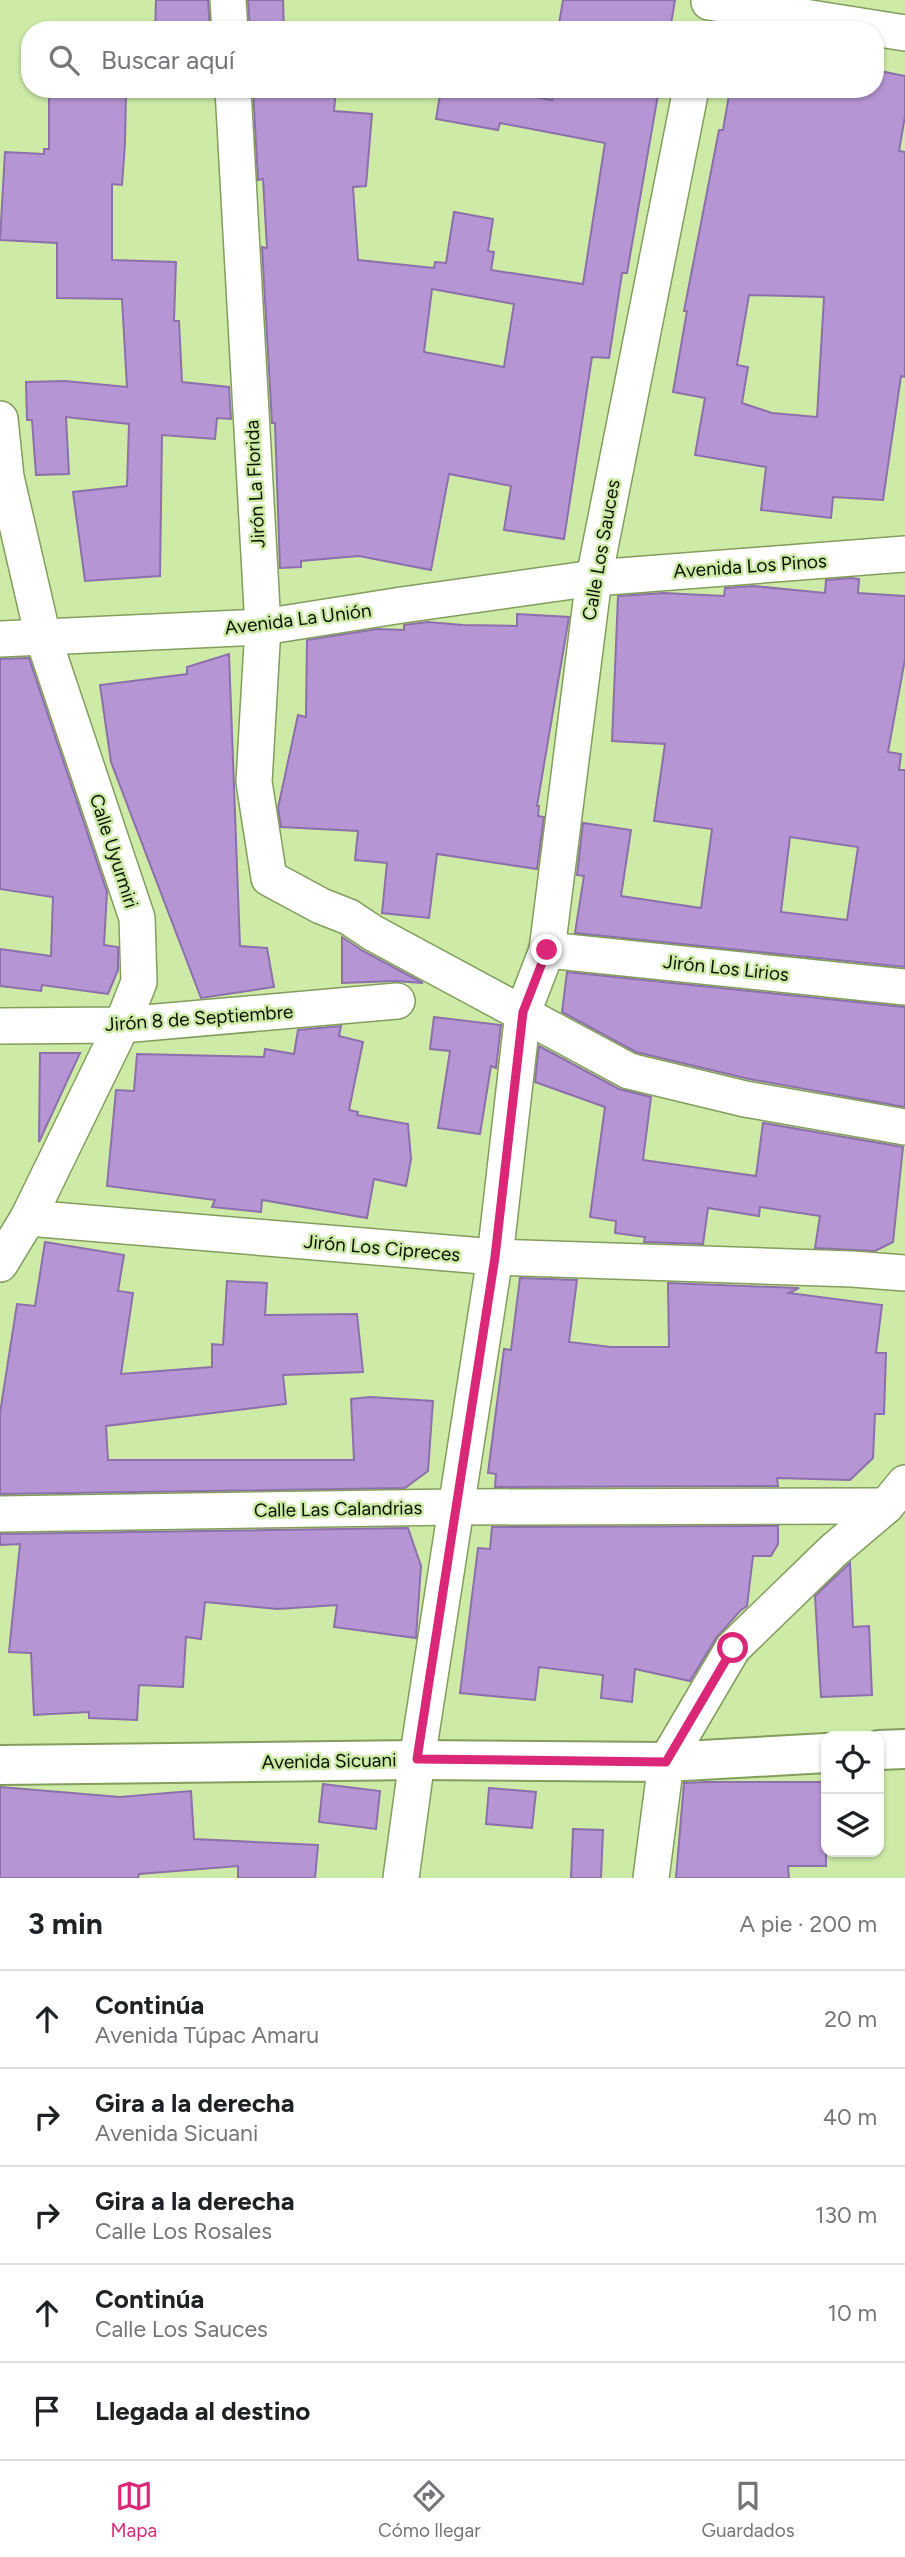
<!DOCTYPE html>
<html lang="es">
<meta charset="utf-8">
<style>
:root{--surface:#fff;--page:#f2f2f2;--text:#202124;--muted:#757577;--line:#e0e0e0;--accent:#db2777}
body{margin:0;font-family:Figtree,sans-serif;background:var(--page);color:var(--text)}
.controls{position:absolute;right:21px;bottom:21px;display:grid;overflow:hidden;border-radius:14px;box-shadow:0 2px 5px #0004}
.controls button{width:63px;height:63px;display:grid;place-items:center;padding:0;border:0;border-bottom:2px solid var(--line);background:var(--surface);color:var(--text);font:35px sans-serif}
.stop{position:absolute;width:21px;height:21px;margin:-16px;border:5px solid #db2777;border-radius:50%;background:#fff}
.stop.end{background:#db2777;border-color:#fff;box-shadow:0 2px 7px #0008}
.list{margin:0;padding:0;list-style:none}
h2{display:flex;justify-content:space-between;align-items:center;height:91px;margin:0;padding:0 28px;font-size:30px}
h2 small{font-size:23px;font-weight:400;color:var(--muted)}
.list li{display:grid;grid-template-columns:46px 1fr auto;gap:21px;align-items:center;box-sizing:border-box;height:98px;padding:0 28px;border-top:2px solid var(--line)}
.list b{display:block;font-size:26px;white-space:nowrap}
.list p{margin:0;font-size:23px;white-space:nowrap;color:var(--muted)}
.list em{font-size:23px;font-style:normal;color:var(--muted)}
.icon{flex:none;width:38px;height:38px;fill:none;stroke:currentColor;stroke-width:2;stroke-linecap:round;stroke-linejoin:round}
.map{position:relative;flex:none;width:905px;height:1878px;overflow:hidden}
.search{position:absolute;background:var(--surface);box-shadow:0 2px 5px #0004;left:21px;right:21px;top:21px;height:77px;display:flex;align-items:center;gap:18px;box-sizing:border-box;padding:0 24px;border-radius:28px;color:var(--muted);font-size:26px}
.sheet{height:581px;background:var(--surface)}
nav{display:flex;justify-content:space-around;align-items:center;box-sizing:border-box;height:98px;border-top:2px solid var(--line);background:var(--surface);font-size:19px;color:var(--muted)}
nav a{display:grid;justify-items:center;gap:4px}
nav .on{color:var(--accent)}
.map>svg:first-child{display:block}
.building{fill:#b595d4;stroke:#8d6fab;stroke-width:2;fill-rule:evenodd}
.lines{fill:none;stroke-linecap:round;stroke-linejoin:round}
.minor-casing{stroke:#829d5c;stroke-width:38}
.tertiary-casing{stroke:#829d5c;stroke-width:42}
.minor{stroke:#fff;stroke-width:35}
.tertiary{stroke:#fff;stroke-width:38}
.route{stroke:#db2777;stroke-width:9}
.labels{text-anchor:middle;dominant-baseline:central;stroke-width:5;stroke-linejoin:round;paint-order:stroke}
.street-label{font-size:19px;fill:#0b1400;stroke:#cdeba7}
</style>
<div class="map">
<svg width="905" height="1878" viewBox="0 0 905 1878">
<rect width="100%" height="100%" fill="#cdeba7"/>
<g class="building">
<path d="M 156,0 L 208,0 L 210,30 L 155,30 Z"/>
<path d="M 248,0 L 283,0 L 284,30 L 250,30 Z"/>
<path d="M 563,0 L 675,0 L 670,30 L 558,30 Z"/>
<path d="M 875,70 L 905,76 L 905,116 L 899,151 L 905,152 L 905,377 L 901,376 L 883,500 L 833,497 L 831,518 L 761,510 L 766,467 L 695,455 L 705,398 L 673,392 L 687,311 L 684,311 L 719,130 L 723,130 L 730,89 L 875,89 ZM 749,295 L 824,297 L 817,417 L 772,413 L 742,403 L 748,367 L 737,365 Z"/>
<path d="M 49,89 L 126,89 L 125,144 L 122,185 L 112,184 L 112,260 L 176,262 L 174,321 L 179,321 L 182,382 L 229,387 L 231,419 L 217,418 L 215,439 L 162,435 L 160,576 L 85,581 L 73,492 L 127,486 L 129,424 L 66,417 L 69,474 L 36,475 L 32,420 L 27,420 L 26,382 L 65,381 L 127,387 L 122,299 L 57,298 L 57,243 L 0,240 L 5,152 L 44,154 L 44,149 L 49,149 Z"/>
<path d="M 253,89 L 336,89 L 334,111 L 372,114 L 366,186 L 353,187 L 358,260 L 434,268 L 435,262 L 446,263 L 454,212 L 493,219 L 488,251 L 494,252 L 491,270 L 583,284 L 605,143 L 500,123 L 498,130 L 436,119 L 441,89 L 490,89 L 552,100 L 554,89 L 659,89 L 627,273 L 622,273 L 609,358 L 592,357 L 564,539 L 504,530 L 511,486 L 449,474 L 431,570 L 359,556 L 301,561 L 301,567 L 280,568 L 275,423 L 272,423 L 262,247 L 267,248 L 263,179 L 258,180 ZM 432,289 L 514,304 L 504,367 L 424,352 Z"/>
<path d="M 851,578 L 859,579 L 858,593 L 905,596 L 905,659 L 888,752 L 901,754 L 899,770 L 905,770 L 905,967 L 575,933 L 584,876 L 577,875 L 583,823 L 631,830 L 621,896 L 701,908 L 712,829 L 654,821 L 665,744 L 612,741 L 618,596 L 664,593 L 724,596 L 725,588 L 753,586 L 825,593 L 826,580 ZM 790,837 L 858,847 L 847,920 L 781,912 Z"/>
<path d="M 517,614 L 569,617 L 537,806 L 539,806 L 538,816 L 544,817 L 537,869 L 437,854 L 429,918 L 382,913 L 387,863 L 355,860 L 358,831 L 281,827 L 278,808 L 298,715 L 306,717 L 307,640 L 377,629 L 404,630 L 404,625 L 428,622 L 463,625 L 517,626 Z"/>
<path d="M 229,654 L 240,946 L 267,948 L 274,987 L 201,998 L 111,762 L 100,685 L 187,674 L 187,667 Z"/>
<path d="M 29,658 L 107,892 L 104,945 L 118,947 L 118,970 L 108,994 L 42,985 L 41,991 L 0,986 L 0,949 L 51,956 L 53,897 L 0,889 L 0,659 Z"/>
<path d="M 342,937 L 363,951 L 423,983 L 395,981 L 342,983 Z"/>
<path d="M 567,972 L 905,1007 L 905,1107 L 749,1079 L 636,1052 L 562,1012 Z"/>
<path d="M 434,1017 L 501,1025 L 496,1068 L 491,1066 L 480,1134 L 438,1128 L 450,1051 L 430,1049 Z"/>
<path d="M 341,1026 L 339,1036 L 363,1042 L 349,1110 L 358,1112 L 357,1115 L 408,1124 L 411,1159 L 406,1186 L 374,1179 L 367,1218 L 262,1200 L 261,1212 L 212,1207 L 215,1200 L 107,1186 L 116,1090 L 134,1091 L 137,1054 L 264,1057 L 265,1049 L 294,1054 L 298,1030 Z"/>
<path d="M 539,1046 L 619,1089 L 651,1097 L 643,1160 L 756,1176 L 763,1123 L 903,1147 L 893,1242 L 875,1251 L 815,1248 L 820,1216 L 760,1207 L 759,1216 L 708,1208 L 703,1244 L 644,1242 L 645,1237 L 615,1233 L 616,1221 L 590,1217 L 605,1107 L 535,1082 Z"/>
<path d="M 40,1053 L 80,1053 L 39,1142 Z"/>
<path d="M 45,1242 L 124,1255 L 118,1291 L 133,1293 L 121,1374 L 212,1367 L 212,1344 L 223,1345 L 227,1281 L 267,1283 L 265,1315 L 357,1314 L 363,1372 L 283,1375 L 286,1404 L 106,1426 L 108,1460 L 354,1460 L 351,1399 L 370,1397 L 433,1401 L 428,1471 L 405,1488 L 0,1494 L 0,1413 L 17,1304 L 35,1306 Z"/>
<path d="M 520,1278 L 577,1280 L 569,1342 L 611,1347 L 669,1347 L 668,1283 L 799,1288 L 789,1293 L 882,1305 L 876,1353 L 886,1353 L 884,1414 L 875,1414 L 873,1458 L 850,1480 L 777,1478 L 778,1486 L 495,1487 L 496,1474 L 488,1473 L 504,1349 L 511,1350 Z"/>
<path d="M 778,1526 L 778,1544 L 771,1556 L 753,1556 L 747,1606 L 740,1611 L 716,1638 L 690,1681 L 635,1669 L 632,1702 L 601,1698 L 603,1675 L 539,1667 L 535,1700 L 460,1693 L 478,1548 L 490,1549 L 492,1527 Z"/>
<path d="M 408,1528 L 421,1566 L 416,1638 L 334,1627 L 337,1605 L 278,1609 L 205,1602 L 201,1639 L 186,1637 L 183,1687 L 139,1685 L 137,1720 L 89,1718 L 89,1712 L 34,1715 L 31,1653 L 9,1652 L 20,1544 L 0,1545 L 0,1534 Z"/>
<path d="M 850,1563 L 853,1627 L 869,1626 L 872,1695 L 821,1697 L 815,1596 Z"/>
<path d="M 706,1782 L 826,1782 L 826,1866 L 788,1866 L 789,1878 L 676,1878 L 684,1783 Z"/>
<path d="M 323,1784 L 380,1791 L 376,1829 L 319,1822 Z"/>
<path d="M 0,1787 L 120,1797 L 191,1791 L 194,1839 L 318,1845 L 315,1878 L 238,1878 L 238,1866 L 139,1874 L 138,1878 L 0,1878 Z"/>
<path d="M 489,1788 L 536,1792 L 532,1828 L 486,1824 Z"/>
<path d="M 573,1829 L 603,1830 L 601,1878 L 571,1878 Z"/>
</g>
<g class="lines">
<defs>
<g id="minor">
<path d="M 228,0 L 230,30"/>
<path d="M 709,2 L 905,33"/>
<path d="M 233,89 L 263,627 L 254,782 L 269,878 L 321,906 L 349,917 L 373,933 L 629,1071 L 745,1099 L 905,1127"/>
<path d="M 0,419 L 6,477 L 43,637 L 137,918 L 139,982 L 122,1025 L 28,1218 L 0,1264"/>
<path d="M 0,639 L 263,627 L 402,605 L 594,578 L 905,554"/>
<path d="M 547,950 L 905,987"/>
<path d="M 0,1026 L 122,1025 L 397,1001"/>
<path d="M 28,1218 L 495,1257 L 852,1269 L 905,1273"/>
<path d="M 0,1514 L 455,1507 L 886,1506"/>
<path d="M 401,1878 L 417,1760 L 495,1257 L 523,1012 L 547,950 L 594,578 L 691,89"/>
<path d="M 651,1878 L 666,1762 L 733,1648 L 833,1551 L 886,1506 L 905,1483"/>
</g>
<g id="tertiary">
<path d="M 879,1750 L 905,1749"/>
<path d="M 0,1765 L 417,1760 L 666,1762 L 826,1753"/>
</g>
</defs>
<use href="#minor" class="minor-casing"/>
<use href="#tertiary" class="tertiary-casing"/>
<use href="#minor" class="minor"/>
<use href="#tertiary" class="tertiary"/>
</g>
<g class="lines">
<path class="route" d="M 547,950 L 523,1012 L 495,1257 L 417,1759 L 666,1762 L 733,1648"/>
</g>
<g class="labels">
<g class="street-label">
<text transform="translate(255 484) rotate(-93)">Jirón La Florida</text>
<text transform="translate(601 550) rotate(-80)">Calle Los Sauces</text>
<text transform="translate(750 566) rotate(-4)">Avenida Los Pinos</text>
<text transform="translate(298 619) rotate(-7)">Avenida La Unión</text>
<text transform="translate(114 851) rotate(72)">Calle Uyurmiri</text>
<text transform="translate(726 968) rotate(6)">Jirón Los Lirios</text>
<text transform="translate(199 1018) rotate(-4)">Jirón 8 de Septiembre</text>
<text transform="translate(382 1248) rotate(5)">Jirón Los Cipreces</text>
<text transform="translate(338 1509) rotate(-1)">Calle Las Calandrias</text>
<text transform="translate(329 1761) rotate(-1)">Avenida Sicuani</text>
</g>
</g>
</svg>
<div class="controls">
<button><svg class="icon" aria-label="locate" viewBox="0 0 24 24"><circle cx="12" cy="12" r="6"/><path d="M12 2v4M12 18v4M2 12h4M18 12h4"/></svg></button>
<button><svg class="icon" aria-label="layers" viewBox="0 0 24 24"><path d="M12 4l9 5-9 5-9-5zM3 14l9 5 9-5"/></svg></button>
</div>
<div class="stop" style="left:733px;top:1648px"></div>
<div class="stop end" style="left:547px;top:950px"></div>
<div class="search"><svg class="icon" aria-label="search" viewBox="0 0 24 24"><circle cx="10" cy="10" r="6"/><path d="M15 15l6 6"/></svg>Buscar aquí</div>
</div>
<section class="sheet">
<h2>3 min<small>A pie · 200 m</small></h2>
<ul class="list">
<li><svg class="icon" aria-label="ahead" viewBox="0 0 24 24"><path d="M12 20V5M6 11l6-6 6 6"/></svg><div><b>Continúa</b><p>Avenida Túpac Amaru</p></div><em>20 m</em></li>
<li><svg class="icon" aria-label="right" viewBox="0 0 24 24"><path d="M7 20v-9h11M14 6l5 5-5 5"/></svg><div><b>Gira a la derecha</b><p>Avenida Sicuani</p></div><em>40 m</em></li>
<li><svg class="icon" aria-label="right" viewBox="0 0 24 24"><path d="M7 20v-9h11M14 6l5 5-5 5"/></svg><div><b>Gira a la derecha</b><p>Calle Los Rosales</p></div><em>130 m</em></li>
<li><svg class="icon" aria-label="ahead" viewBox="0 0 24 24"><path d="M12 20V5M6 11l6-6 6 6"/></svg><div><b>Continúa</b><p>Calle Los Sauces</p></div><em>10 m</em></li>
<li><svg class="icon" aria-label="arrive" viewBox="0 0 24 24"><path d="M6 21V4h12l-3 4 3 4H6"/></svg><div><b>Llegada al destino</b></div></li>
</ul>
</section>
<nav>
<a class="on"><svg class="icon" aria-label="map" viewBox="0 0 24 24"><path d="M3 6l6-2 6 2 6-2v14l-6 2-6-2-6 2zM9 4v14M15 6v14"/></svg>Mapa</a>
<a><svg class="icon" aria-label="directions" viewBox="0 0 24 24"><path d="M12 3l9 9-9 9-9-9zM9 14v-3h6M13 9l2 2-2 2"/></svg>Cómo llegar</a>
<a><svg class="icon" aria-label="saved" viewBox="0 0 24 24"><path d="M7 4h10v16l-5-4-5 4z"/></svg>Guardados</a>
</nav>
